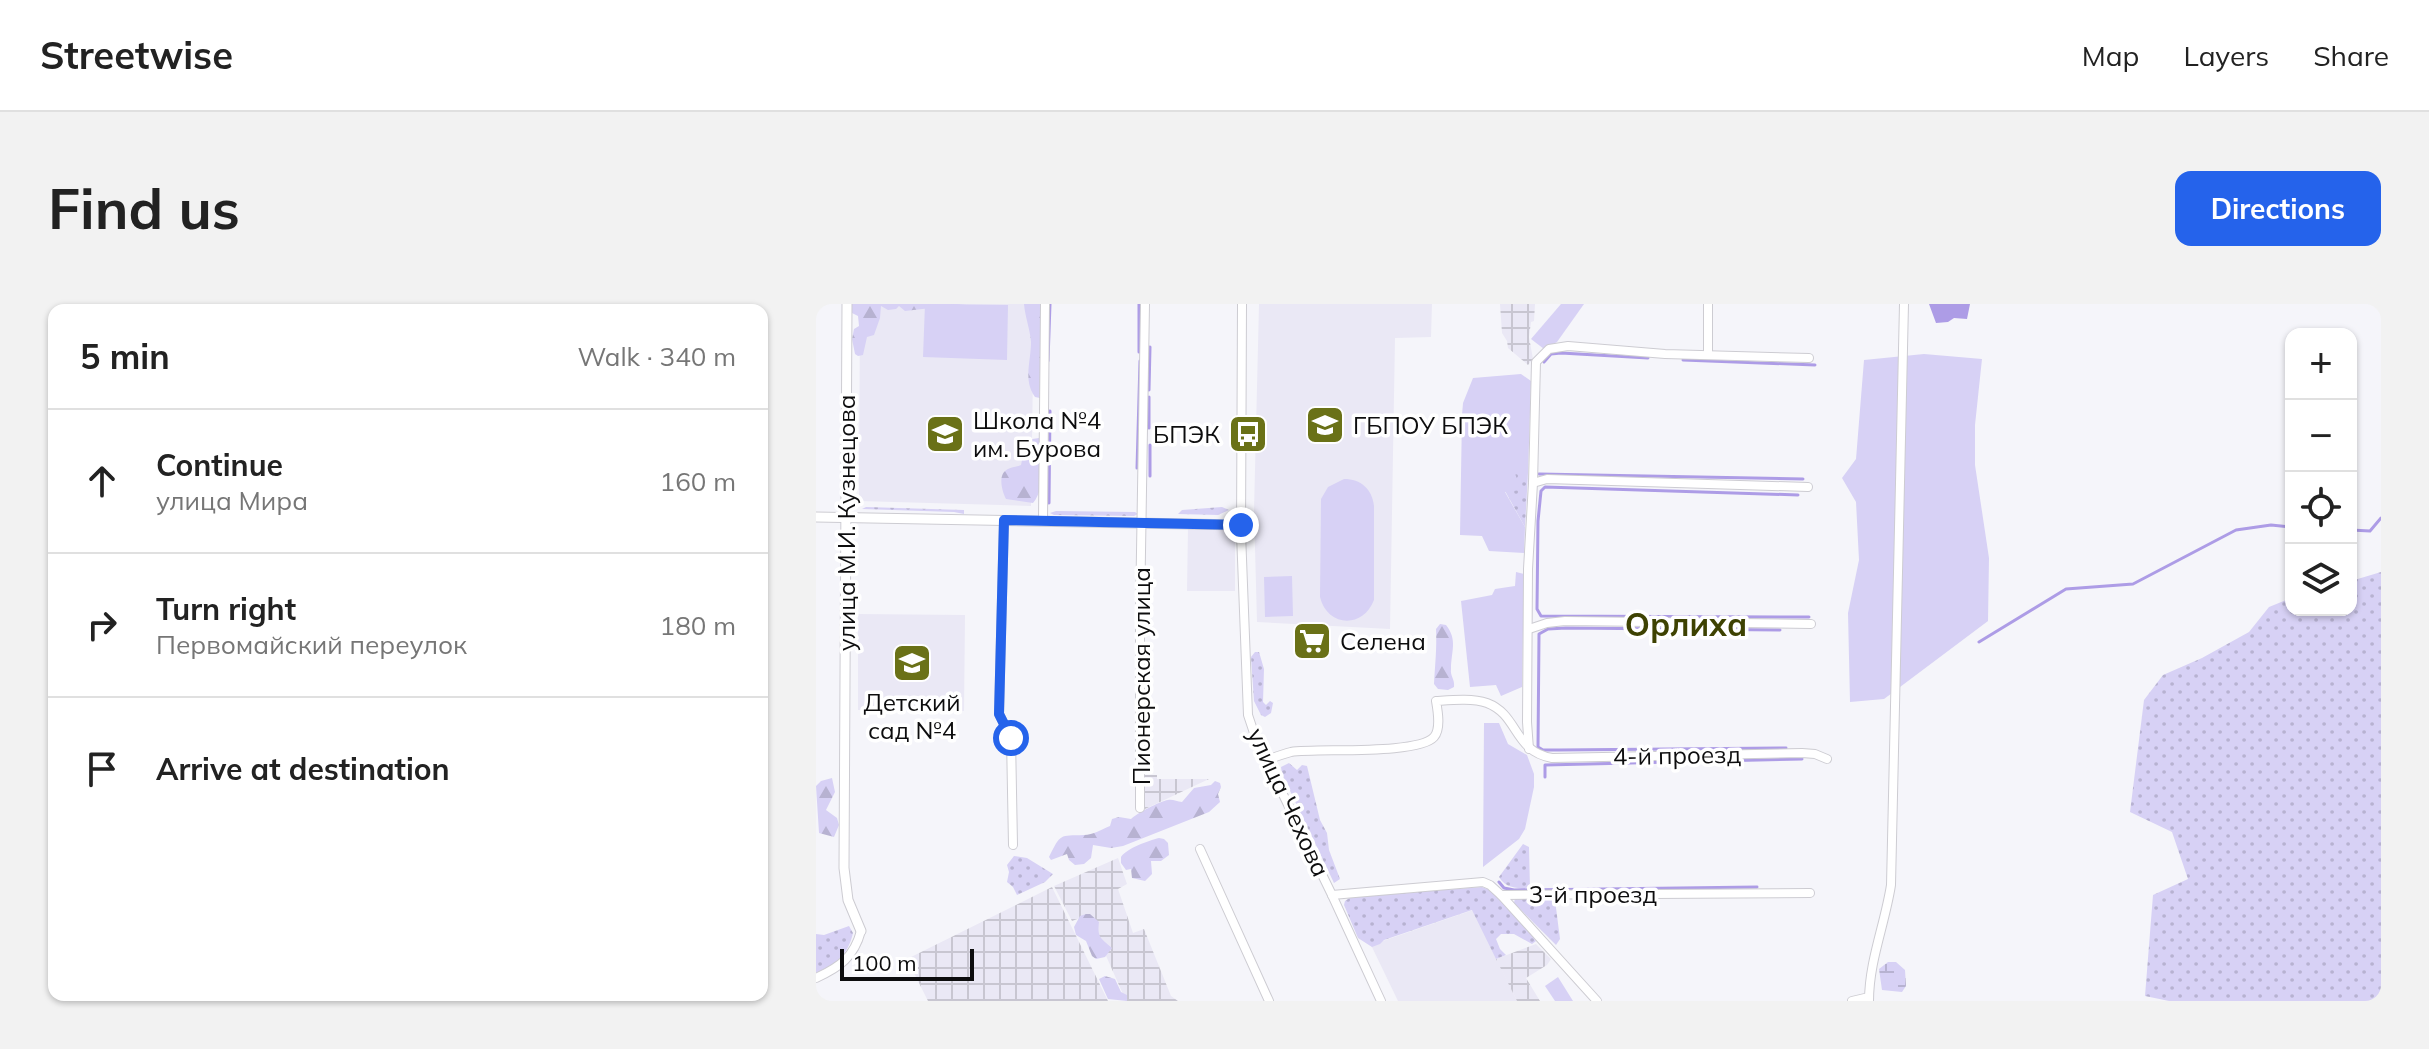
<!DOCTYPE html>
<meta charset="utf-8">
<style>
:root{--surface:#fff;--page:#f2f2f2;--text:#222;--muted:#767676;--line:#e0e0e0;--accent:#2563eb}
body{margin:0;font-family:Mulish,sans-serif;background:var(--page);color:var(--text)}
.controls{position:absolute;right:24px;top:24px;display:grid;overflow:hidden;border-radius:16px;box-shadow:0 2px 6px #0004}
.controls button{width:72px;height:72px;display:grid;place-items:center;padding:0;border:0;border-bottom:2px solid var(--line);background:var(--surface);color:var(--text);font:40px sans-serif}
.scale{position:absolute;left:24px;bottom:20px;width:134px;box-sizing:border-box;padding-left:8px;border:4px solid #0d0d0e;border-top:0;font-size:22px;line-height:28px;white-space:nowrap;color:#0d0d0e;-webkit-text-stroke:6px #fff;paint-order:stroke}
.stop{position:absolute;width:24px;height:24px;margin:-18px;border:6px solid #2563eb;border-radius:50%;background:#fff}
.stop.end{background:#2563eb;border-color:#fff;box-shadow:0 2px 8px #0008}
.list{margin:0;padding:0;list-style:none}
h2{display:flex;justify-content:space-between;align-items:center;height:104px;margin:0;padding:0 32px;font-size:34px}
h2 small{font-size:26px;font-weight:400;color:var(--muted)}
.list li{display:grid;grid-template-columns:52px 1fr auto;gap:24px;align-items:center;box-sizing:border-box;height:144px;padding:0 32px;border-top:2px solid var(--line)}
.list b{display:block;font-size:30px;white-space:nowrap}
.list p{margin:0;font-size:26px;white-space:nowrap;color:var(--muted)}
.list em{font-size:26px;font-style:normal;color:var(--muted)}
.icon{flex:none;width:44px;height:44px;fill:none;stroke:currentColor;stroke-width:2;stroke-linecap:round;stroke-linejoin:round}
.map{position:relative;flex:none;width:1565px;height:697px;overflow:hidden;border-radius:16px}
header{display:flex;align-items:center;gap:48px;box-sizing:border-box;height:112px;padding:0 40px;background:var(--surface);border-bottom:2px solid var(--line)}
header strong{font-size:38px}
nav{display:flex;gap:44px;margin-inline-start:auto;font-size:28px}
.intro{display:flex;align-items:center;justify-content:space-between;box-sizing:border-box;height:192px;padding:0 48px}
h1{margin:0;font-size:56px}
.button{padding:20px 36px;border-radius:16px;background:var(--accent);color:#fff;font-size:28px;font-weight:700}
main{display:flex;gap:48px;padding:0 48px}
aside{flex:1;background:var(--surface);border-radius:16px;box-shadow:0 2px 6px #0004}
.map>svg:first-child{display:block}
.built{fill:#eae8f5}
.industrial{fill:url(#industrial-grid)}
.grass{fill:url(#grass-dots)}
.forest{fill:url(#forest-firs)}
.wetland{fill:url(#wetland-marsh)}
.garden{fill:#d7d1f5}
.water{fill:#ad9ce6}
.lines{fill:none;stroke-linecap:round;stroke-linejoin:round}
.stream{stroke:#ad9ce6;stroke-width:3}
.minor-casing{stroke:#cdccd2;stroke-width:10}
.tertiary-casing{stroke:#cdccd2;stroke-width:11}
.minor{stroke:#fff;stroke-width:8}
.tertiary{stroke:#fff;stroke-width:9}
.route{stroke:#2563eb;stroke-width:10}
.labels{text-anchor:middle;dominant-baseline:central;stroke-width:7;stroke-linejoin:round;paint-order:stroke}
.poi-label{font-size:24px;fill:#0d0d0e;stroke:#fff;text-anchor:start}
.street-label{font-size:24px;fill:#0d0d0e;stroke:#fff}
.district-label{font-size:32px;font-weight:bold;fill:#3e4202;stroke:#fff}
</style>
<header>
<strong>Streetwise</strong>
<nav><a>Map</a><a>Layers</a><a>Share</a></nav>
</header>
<div class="intro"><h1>Find us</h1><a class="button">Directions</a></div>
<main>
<aside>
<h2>5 min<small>Walk · 340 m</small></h2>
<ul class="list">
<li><svg class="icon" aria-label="ahead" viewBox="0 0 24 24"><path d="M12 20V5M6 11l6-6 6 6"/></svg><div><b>Continue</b><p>улица Мира</p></div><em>160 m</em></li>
<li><svg class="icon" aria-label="right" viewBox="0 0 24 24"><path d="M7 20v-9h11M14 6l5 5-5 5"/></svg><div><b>Turn right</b><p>Первомайский переулок</p></div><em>180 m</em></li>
<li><svg class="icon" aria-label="arrive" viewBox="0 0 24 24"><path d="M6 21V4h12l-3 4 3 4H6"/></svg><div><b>Arrive at destination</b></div></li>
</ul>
</aside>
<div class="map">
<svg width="1565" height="697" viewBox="0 0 1565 697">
<defs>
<pattern id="industrial-grid" width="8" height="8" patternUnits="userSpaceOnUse" patternTransform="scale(2)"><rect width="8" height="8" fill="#eae8f5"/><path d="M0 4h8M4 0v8" fill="none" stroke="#c8c6d1"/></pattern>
<pattern id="grass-dots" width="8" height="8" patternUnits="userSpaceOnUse" patternTransform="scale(2)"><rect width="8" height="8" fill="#d7d1f5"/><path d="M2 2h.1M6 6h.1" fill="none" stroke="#b7b2d1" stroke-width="1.8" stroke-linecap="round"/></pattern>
<pattern id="forest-firs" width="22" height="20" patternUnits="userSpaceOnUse" patternTransform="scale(2)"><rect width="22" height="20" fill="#d7d1f5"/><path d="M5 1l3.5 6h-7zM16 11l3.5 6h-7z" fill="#b7b2d1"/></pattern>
<pattern id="wetland-marsh" width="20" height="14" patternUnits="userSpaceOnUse" patternTransform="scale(2)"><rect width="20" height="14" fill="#d7d1f5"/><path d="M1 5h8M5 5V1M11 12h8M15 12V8" fill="none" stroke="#b7b2d1"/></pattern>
</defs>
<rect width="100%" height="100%" fill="#f5f5fa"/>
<g class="built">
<path d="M 44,0 L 218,0 L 215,202 L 43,197 Z"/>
<path d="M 443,0 L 616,0 L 615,33 L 579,34 L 574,325 L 441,318 L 438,207 Z"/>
<path d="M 372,224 L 419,225 L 419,287 L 371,287 Z"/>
<path d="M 42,310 L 149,311 L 148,407 L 42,406 Z"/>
<path d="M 657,606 L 701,697 L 582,697 L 555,641 Z"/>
</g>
<g class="industrial">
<path d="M 684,0 L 719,0 L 718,17 L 715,18 L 713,33 L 717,55 L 712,61 L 692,44 L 691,37 L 686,29 Z"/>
<path d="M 328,471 L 341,471 L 341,475 L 393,475 L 329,505 Z"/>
<path d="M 302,554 L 311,580 L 302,585 L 317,629 L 328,625 L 355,692 L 362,697 L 310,697 L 272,611 L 256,617 L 238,582 Z"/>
<path d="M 236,583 L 292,697 L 112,697 L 91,655 Z"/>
<path d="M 720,640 L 735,655 L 731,661 L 710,674 L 724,697 L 701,697 L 680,655 Z"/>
</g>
<g class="grass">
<path d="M 698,169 L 712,169 L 709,223 L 689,187 Z"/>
<path d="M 50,203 L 148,206 L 148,210 L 138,208 L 46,205 Z"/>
<path d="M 406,203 L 413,206 L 402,211 L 362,210 L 366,206 Z"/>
<path d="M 240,207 L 319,208 L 322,210 L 318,212 L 238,211 L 234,209 Z"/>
<path d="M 1565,268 L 1565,697 L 1353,697 L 1329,692 L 1337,591 L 1372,575 L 1356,528 L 1314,508 L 1328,396 L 1347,371 L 1386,354 L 1433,328 L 1453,303 L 1475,294 L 1475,306 L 1535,306 L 1535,277 Z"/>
<path d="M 439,348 L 443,348 L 448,365 L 447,398 L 450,401 L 454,397 L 457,399 L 455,409 L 449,413 L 445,411 L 438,397 L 435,353 Z"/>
<path d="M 473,459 L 481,466 L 486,461 L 491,462 L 504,516 L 511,529 L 513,546 L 524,575 L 518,579 L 466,470 L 465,463 Z"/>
<path d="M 707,540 L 713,543 L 714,585 C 702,584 690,585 683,573 Z"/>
<path d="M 198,552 L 211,554 L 237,570 L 229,578 L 201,591 L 197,583 L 191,578 L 193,568 L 191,561 Z"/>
<path d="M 666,583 C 689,590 706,619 720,637 L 716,640 L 698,630 L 685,630 L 680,635 L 684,645 L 690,651 L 680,655 L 656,606 L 568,636 L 564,640 L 556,643 L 542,634 L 528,601 L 529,597 L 535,593 Z"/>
<path d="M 736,593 L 739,596 L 744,635 L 740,641 L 698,599 L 699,594 Z"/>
<path d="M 33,622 L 37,629 C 32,651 20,660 0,669 L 0,630 L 8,631 Z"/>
</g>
<g class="forest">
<path d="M 34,0 L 150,0 L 89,7 L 83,2 L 80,5 L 72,6 L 65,2 L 64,14 L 58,31 L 51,33 L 47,51 L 42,52 L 39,50 L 36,35 L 38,25 L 43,22 L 42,12 L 36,9 Z"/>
<path d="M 208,0 L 225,0 L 229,18 L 228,90 L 224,94 L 219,93 C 207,76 215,57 215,38 C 214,25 209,13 208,0 Z"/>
<path d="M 223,134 C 226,153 230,184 217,199 L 190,195 C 186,187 181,170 192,165 C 196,163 200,163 205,161 L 210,136 Z"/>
<path d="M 624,320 L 630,321 C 642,336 635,348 635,365 C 634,372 639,375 638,383 L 632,386 L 622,385 L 618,380 C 619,361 621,344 620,325 Z"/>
<path d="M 16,474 L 19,488 L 10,506 L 21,514 L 23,521 L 18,533 L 3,529 L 0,482 L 5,477 Z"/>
<path d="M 399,477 L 404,479 L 405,483 L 402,490 L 404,498 L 393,508 L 307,542 L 295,544 L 277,541 L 275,554 L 268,560 L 259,561 L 253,556 L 251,550 L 235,556 L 233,553 C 245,529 243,532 268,531 C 277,531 286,525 294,522 L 296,515 L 303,513 L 315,515 C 320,510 344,497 352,496 C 357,495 361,498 366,498 L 378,484 L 395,481 Z"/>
<path d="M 343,534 L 348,535 L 352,539 L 353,551 L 345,557 L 335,557 L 336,570 L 329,577 L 316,574 L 315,565 L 310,566 L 305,559 L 305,553 C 311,544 332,537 343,534 Z"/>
<path d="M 270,610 L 274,610 L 283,618 C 281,634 285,634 296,644 L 289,653 L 280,655 L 276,652 L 270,637 L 260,631 L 258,623 L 264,612 Z"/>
<path d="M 289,672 L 299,675 L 305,688 L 311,691 L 311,697 L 292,695 L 283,675 Z"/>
</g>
<path class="wetland" d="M 1072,658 L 1080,658 L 1089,666 L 1090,682 L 1086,688 L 1066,686 L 1063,665 Z"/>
<g class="garden">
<path d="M 109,0 L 192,1 L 191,56 L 107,53 Z"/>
<path d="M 745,0 L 768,0 L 741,38 L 728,45 L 715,35 Z"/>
<path d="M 1108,50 L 1166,55 L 1159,121 L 1159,161 L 1173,254 L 1172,317 L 1068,395 L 1034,398 L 1032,309 L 1043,256 L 1040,198 L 1026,174 L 1040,155 L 1048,56 Z"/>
<path d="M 705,70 L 715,77 L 712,169 L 699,169 L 704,186 L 689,188 L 709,223 L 708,249 L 673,247 L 666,232 L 644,231 L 646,111 L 647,99 L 657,74 Z"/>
<path d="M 528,175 C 545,175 556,185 558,202 L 558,296 C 547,325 511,323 504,293 L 505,195 L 512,183 Z"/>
<path d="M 700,268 L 708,270 L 706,383 L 685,392 L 680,381 L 654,383 L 645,297 L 676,291 L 679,285 L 699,282 Z"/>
<path d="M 476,272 L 477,312 L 449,313 L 448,273 Z"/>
<path d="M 668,419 L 683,419 L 692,440 L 711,451 L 718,470 L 718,483 L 709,525 L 703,535 L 667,563 Z"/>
<path d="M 742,673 L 757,697 L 739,697 L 729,682 Z"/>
</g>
<path class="water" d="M 1113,0 L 1154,0 L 1151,15 L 1138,14 L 1132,18 L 1120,19 Z"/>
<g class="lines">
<g class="stream">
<path d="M 323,48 L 323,0"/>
<path d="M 867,56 L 999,61"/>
<path d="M 232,57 L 234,0"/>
<path d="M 728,58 L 735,50 L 745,49 L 832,54"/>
<path d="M 333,86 L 334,43"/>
<path d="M 333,93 L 333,124"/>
<path d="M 321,164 L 324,57"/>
<path d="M 723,170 L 987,175"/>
<path d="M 334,172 L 334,141"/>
<path d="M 982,191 L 729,183 L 725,187 L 722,217 L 721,305 L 725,312 L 993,313"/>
<path d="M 233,199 L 234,107"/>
<path d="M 1535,226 L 1554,227 L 1565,214"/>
<path d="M 964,326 L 750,324 L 732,325 L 723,330 L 722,443 L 727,446 L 743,446 L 970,444"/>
<path d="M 1163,338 L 1250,285 L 1317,280 L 1420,226 L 1455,221 L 1475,223"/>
<path d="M 729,473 L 729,461 L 986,455"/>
<path d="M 683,578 L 688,584 L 698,586 L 941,583"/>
</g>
<defs>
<g id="minor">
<path d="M 426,0 L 425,229 L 432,411 L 440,435 L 516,591 L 565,697"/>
<path d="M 892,51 L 892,0"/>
<path d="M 717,179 L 731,175 L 992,183"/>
<path d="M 188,216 L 183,410 L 195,434 L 197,541"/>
<path d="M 227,217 L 229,0"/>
<path d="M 713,325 L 731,319 L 749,317 L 995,320"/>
<path d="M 713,445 L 711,418 L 712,265 L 717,179 L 720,58 L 733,45 L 752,42 L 849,50 L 993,54"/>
<path d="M 451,456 C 459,453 467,450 475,448 C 502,444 602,451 618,433 C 625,425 622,408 620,397 C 636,396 656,394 671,399 C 703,411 697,447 736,454 L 986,449 L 999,450 L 1011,455"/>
<path d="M 324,504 L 324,310 L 329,0"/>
<path d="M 384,545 L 453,697"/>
<path d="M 516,591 L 667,578 L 674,581 L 685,591 L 994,589"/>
<path d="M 685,591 L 781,697"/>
<path d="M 0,674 C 24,663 38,653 45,627"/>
<path d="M 1036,697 L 1053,693"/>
<path d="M 1053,697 C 1053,657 1069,620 1075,581 L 1088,0"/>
</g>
<g id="tertiary">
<path d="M 31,0 L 28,564 L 32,596 L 45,627"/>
<path d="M 0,213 L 425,221"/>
</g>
</defs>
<use href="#minor" class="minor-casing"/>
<use href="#tertiary" class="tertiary-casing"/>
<use href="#minor" class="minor"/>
<use href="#tertiary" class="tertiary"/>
</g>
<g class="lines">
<path class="route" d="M 195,434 L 183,410 L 188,216 L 425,221"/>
</g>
<defs>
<symbol id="university-square" viewBox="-11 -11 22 22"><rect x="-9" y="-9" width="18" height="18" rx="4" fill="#6a7117" stroke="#fff"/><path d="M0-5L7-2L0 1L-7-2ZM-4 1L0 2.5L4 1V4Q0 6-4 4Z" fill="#fff"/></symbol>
<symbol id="school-square" viewBox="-11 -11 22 22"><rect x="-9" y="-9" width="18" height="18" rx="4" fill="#6a7117" stroke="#fff"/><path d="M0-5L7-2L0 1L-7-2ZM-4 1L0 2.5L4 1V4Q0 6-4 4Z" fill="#fff"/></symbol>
<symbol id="bus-square" viewBox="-11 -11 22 22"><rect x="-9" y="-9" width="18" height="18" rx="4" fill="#6a7117" stroke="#fff"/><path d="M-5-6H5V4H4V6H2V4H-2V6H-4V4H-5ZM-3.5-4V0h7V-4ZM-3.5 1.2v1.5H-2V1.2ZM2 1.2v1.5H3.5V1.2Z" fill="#fff"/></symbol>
<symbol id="supermarket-square" viewBox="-11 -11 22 22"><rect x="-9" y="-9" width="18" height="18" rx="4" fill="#6a7117" stroke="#fff"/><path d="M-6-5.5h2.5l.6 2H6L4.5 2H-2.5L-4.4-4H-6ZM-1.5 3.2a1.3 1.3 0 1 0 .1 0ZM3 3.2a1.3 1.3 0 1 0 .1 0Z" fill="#fff"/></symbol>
</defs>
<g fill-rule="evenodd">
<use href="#university-square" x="487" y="99" width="44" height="44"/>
<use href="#school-square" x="107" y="108" width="44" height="44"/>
<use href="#bus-square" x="410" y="108" width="44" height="44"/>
<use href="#supermarket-square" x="474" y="315" width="44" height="44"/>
<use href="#school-square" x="74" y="337" width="44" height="44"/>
</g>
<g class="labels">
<g class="poi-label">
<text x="157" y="116">Школа №4<tspan x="157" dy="28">им. Бурова</tspan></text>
<text x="537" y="121">ГБПОУ БПЭК</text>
<text x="404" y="130" text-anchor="end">БПЭК</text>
<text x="524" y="337">Селена</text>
<text x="96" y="398" text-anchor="middle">Детский<tspan x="96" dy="28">сад №4</tspan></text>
</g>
<g class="street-label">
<text transform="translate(30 219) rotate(-90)">улица М.И. Кузнецова</text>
<text transform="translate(325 372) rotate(-90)">Пионерская улица</text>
<text transform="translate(861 451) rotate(-1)">4-й проезд</text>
<text transform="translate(473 498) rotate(65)">улица Чехова</text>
<text x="777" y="590">3-й проезд</text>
</g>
<g class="district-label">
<text x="870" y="320">Орлиха</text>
</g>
</g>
</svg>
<div class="controls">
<button>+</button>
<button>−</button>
<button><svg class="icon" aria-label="locate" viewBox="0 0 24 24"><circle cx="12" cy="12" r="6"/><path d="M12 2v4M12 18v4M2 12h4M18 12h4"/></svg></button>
<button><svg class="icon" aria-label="layers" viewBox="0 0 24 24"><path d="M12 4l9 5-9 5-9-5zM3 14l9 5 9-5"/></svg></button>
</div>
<div class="scale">100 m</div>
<div class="stop" style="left:195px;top:434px"></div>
<div class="stop end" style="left:425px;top:221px"></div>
</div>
</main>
